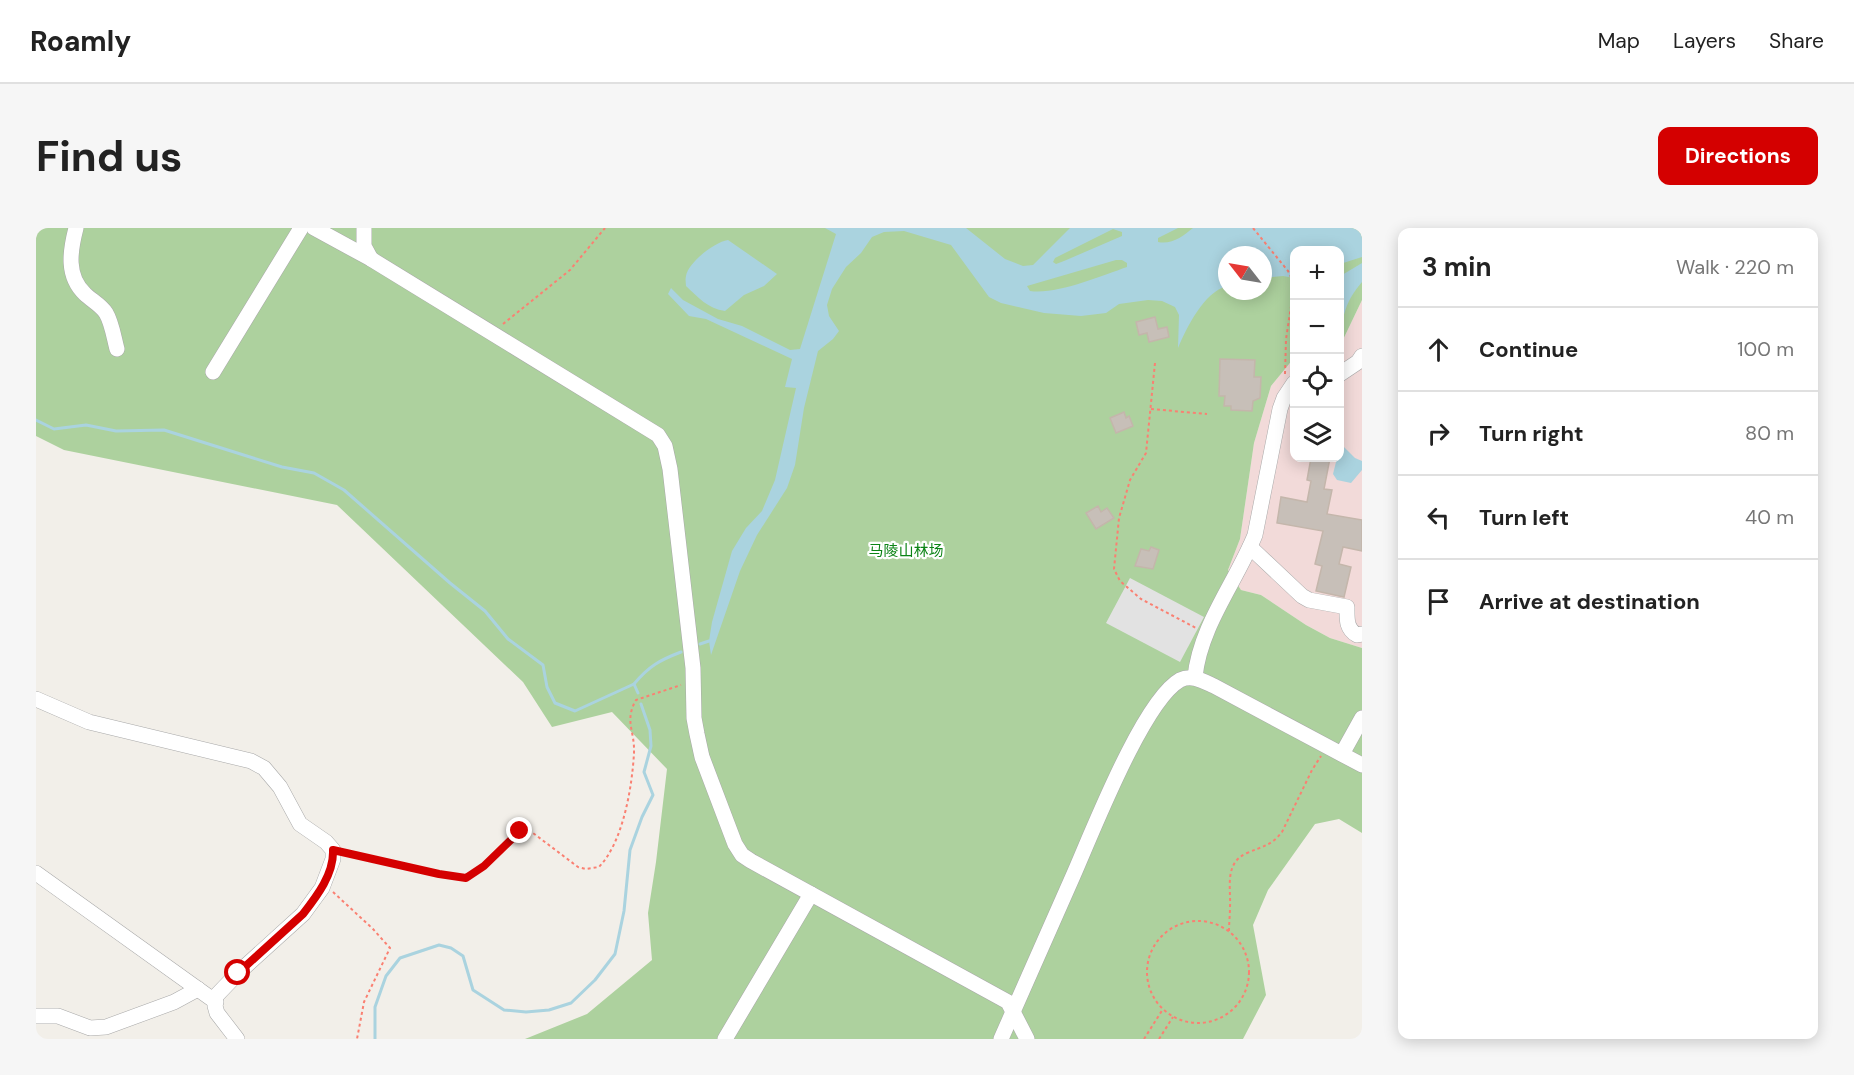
<!DOCTYPE html>
<meta charset="utf-8">
<style>
:root{--surface:#fff;--page:#f6f6f6;--text:#222;--muted:#767676;--line:#e0e0e0;--accent:#d40000}
body{margin:0;font-family:"DM Sans","Noto Sans SC",sans-serif;background:var(--page);color:var(--text)}
.controls{position:absolute;right:18px;top:18px;display:grid;overflow:hidden;border-radius:12px;box-shadow:0 3px 15px #0003}
.controls button{width:54px;height:54px;display:grid;place-items:center;padding:0;border:0;border-bottom:2px solid var(--line);background:var(--surface);color:var(--text);font:30px sans-serif}
.compass{position:absolute;left:1182px;top:18px;width:54px;height:54px;border-radius:50%;background:var(--surface);box-shadow:0 3px 15px #0003;rotate:301deg}
.stop{position:absolute;width:18px;height:18px;margin:-14px;border:4px solid #d40000;border-radius:50%;background:#fff}
.stop.end{background:#d40000;border-color:#fff;box-shadow:0 2px 6px #0008}
.list{margin:0;padding:0;list-style:none}
h2{display:flex;justify-content:space-between;align-items:center;height:78px;margin:0;padding:0 24px;font-size:26px}
h2 small{font-size:20px;font-weight:400;color:var(--muted)}
.list li{display:grid;grid-template-columns:39px 1fr auto;gap:18px;align-items:center;box-sizing:border-box;height:84px;padding:0 24px;border-top:2px solid var(--line)}
.list b{display:block;font-size:22px;white-space:nowrap}
.list em{font-size:20px;font-style:normal;color:var(--muted)}
.icon{flex:none;width:33px;height:33px;fill:none;stroke:currentColor;stroke-width:2;stroke-linecap:round;stroke-linejoin:round}
.map{position:relative;flex:none;width:1326px;height:811px;overflow:hidden;border-radius:12px}
header{display:flex;align-items:center;gap:36px;box-sizing:border-box;height:84px;padding:0 30px;background:var(--surface);border-bottom:2px solid var(--line)}
header strong{font-size:28px}
nav{display:flex;gap:33px;margin-inline-start:auto;font-size:21px}
.intro{display:flex;align-items:center;justify-content:space-between;box-sizing:border-box;height:144px;padding:0 36px}
h1{margin:0;font-size:42px}
.button{padding:15px 27px;border-radius:12px;background:var(--accent);color:#fff;font-size:21px;font-weight:700}
main{display:flex;gap:36px;padding:0 36px}
aside{flex:1;background:var(--surface);border-radius:12px;box-shadow:0 3px 15px #0003}
.map>svg:first-child{display:block}
.commercial{fill:#f2dad9}
.forest{fill:#add19e;fill-rule:evenodd}
.parking{fill:#e2e2e2}
.water{fill:#aad3df;fill-rule:evenodd}
.lines{fill:none;stroke-linecap:round;stroke-linejoin:round}
.stream{stroke:#aad3df;stroke-width:3}
.building{fill:#c7bfb8;stroke:#c4b6ab;stroke-width:1.5}
.minor-casing{stroke:#a9a9a9;stroke-width:16}
.path{stroke:#fa8072;stroke-width:2;stroke-dasharray:3 3;stroke-linecap:butt}
.minor{stroke:#fff;stroke-width:15}
.route{stroke:#d40000;stroke-width:8}
.labels{text-anchor:middle;dominant-baseline:central;stroke-width:4.5;stroke-linejoin:round;paint-order:stroke}
.park-label{font-size:15px;fill:#0c8416;stroke:#fff}
</style>
<header>
<strong>Roamly</strong>
<nav><a>Map</a><a>Layers</a><a>Share</a></nav>
</header>
<div class="intro"><h1>Find us</h1><a class="button">Directions</a></div>
<main>
<div class="map">
<svg width="1326" height="811" viewBox="0 0 1326 811">
<rect width="100%" height="100%" fill="#f2efe9"/>
<path class="commercial" d="M 1326,72 L 1326,420 L 1294,410 L 1270,397 L 1225,367 L 1205,362 L 1192,342 L 1204,311 L 1218,215 L 1235,158 L 1258,130 L 1258,230 L 1304,230 L 1304,118 Z"/>
<path class="forest" d="M 0,0 L 1326,0 L 1326,72 L 1304,118 L 1304,22 L 1258,22 L 1258,130 L 1235,158 L 1218,215 L 1204,311 L 1192,342 L 1205,362 L 1225,367 L 1270,397 L 1294,410 L 1326,420 L 1326,605 L 1303,591 L 1279,596 L 1232,662 L 1217,697 L 1230,767 L 1207,811 L 489,811 L 551,786 L 616,732 L 612,685 L 620,634 L 631,541 L 576,484 L 516,499 L 487,454 L 301,277 L 28,222 L 0,208 ZM 1191,27 L 1227,27 L 1227,63 L 1191,63 Z"/>
<path class="parking" d="M 1094,350 L 1168,389 L 1144,434 L 1070,395 Z"/>
<g class="water">
<path d="M 789,0 L 930,0 L 969,31 L 987,38 L 997,37 L 1034,0 L 1142,0 L 1122,10 L 1122,14 C 1136,17 1147,8 1157,0 L 1326,0 L 1326,29 L 1304,36 L 1304,22 L 1258,22 L 1258,50 L 1247,48 L 1227,50 L 1227,27 L 1191,27 L 1191,58 C 1168,64 1151,99 1142,120 L 1143,87 L 1139,79 L 1126,73 L 1112,72 L 1083,76 L 1070,85 L 1045,88 L 1008,85 L 965,75 L 953,69 L 915,17 L 868,3 L 848,4 L 836,9 L 825,25 L 810,39 L 796,61 L 791,77 L 793,88 L 803,103 L 797,111 L 782,123 L 768,180 L 759,237 L 751,260 L 721,307 L 704,343 L 675,427 L 673,413 L 676,394 L 696,323 L 710,300 L 726,283 L 739,252 L 760,160 L 749,159 L 756,131 L 670,91 L 653,88 L 632,66 L 635,60 L 647,72 L 682,91 L 706,98 L 754,122 L 764,121 L 800,6 ZM 1077,1 L 1086,4 L 1086,8 L 1028,33 L 1020,36 L 1017,34 L 1019,30 ZM 1080,32 L 1086,32 L 1091,35 L 1091,39 C 1065,48 1020,67 994,63 L 991,58 Z"/>
<path d="M 692,12 L 741,46 L 728,58 L 708,67 L 689,83 C 672,81 662,69 650,58 C 650,55 649,52 650,48 C 652,35 678,14 692,12 Z"/>
<path d="M 1326,35 L 1326,54 C 1310,73 1308,84 1304,107 L 1304,52 L 1306,47 Z"/>
<path d="M 1307,218 L 1319,230 L 1326,233 L 1326,242 L 1315,255 L 1301,252 L 1297,246 L 1301,230 L 1304,230 L 1304,220 Z"/>
</g>
<g class="lines">
<g class="stream">
<path d="M 0,192 L 18,201 L 50,197 L 80,203 L 128,202 L 246,239 L 278,245 L 308,262 L 414,355 L 449,383 L 472,411 L 507,437 L 511,459 L 519,475 L 539,483 L 598,456"/>
<path d="M 664,416 L 673,413"/>
<path d="M 602,465 L 598,456 C 613,438 624,432 645,424"/>
<path d="M 339,811 L 339,779 L 350,748 L 364,730 L 403,717 L 415,720 L 427,728 L 437,762 L 468,782 L 490,784 L 513,782 L 535,775 L 559,752 L 579,726 L 588,683 L 594,622 L 606,589 L 617,567 L 608,544 L 615,518 L 614,502 L 605,476"/>
</g>
</g>
<g class="building">
<path d="M 1119,89 L 1122,101 L 1131,99 L 1133,109 L 1113,114 L 1111,105 L 1103,107 L 1100,94 Z"/>
<path d="M 1184,131 L 1219,132 L 1218,149 L 1225,149 L 1224,170 L 1217,173 L 1216,183 L 1195,182 L 1195,178 L 1188,178 L 1189,168 L 1183,168 Z"/>
<path d="M 1088,184 L 1090,190 L 1093,188 L 1097,198 L 1080,205 L 1074,190 Z"/>
<path d="M 1275,230 L 1294,230 L 1288,261 L 1296,262 L 1291,286 L 1326,292 L 1326,323 L 1307,319 L 1303,336 L 1315,339 L 1308,369 L 1280,363 L 1286,338 L 1279,336 L 1287,303 L 1241,295 L 1245,269 L 1271,274 L 1275,253 L 1271,252 Z"/>
<path d="M 1062,278 L 1065,284 L 1071,280 L 1078,290 L 1060,301 L 1050,285 Z"/>
<path d="M 1115,319 L 1123,322 L 1117,341 L 1099,338 L 1105,321 L 1113,323 Z"/>
</g>
<g class="lines">
<defs>
<g id="minor">
<path d="M 40,0 C 34,23 30,48 49,66 C 55,72 65,77 70,85 C 76,95 78,110 81,121"/>
<path d="M 278,0 L 335,31 L 622,207 L 629,218 L 634,241 L 657,440 L 658,490 L 661,506 L 666,529 L 699,616 L 706,627 L 715,633 L 972,774 L 991,811"/>
<path d="M 328,0 L 328,18 L 335,31"/>
<path d="M 177,144 L 265,0"/>
<path d="M 1304,146 L 1322,134 L 1326,128"/>
<path d="M 1214,319 L 1266,368 L 1273,372 L 1311,379 C 1311,391 1310,401 1321,407 L 1326,406"/>
<path d="M 1159,449 C 1164,398 1200,354 1219,307 L 1244,181 L 1248,170 L 1258,155"/>
<path d="M 0,471 L 53,494 L 215,533 L 228,540 L 244,559 L 264,596 L 290,614 L 297,622 L 297,631 L 286,660 L 267,686 L 202,745 L 180,768 L 179,778 L 181,785 L 201,811"/>
<path d="M 1306,526 L 1326,490"/>
<path d="M 0,645 L 180,774"/>
<path d="M 0,788 L 22,788 L 54,800 L 70,799 L 138,774 L 162,761"/>
<path d="M 689,811 L 775,666"/>
<path d="M 965,811 C 989,757 1013,702 1037,648 C 1056,605 1107,473 1144,452 C 1156,446 1167,453 1178,458 L 1326,537"/>
</g>
</defs>
<use href="#minor" class="minor-casing"/>
<g class="path">
<path d="M 1217,0 L 1252,43 L 1258,55"/>
<path d="M 467,96 L 534,42 L 569,0"/>
<path d="M 1119,135 L 1110,225 L 1094,252 L 1083,290 L 1078,341 L 1084,353 L 1105,371 L 1160,400"/>
<path d="M 1249,146 L 1250,111 L 1258,59"/>
<path d="M 1115,181 L 1171,186"/>
<path d="M 308,625 C 334,631 417,656 438,647 L 484,603 L 497,605 L 542,639 L 550,641 L 563,639 C 587,614 596,560 598,525 C 599,503 588,493 600,472 L 645,457"/>
<path d="M 297,664 L 337,701 L 354,720 L 328,774 L 321,811"/>
<circle cx="1162" cy="744" r="51"/>
<path d="M 1193,703 C 1193,695 1194,687 1194,679 C 1195,659 1188,635 1211,625 C 1227,618 1235,618 1246,604 L 1276,542 L 1285,528"/>
<path d="M 1108,811 L 1127,781"/>
<path d="M 1123,811 L 1137,789"/>
</g>
<use href="#minor" class="minor"/>
</g>
<g class="lines">
<path class="route" d="M 202,745 L 267,686 C 281,668 298,646 297,622 L 403,646 L 430,650 L 448,638 L 484,603"/>
</g>
<g class="labels">
<g class="park-label">
<text x="870" y="323">马陵山林场</text>
</g>
</g>
</svg>
<div class="controls">
<button>+</button>
<button>−</button>
<button><svg class="icon" aria-label="locate" viewBox="0 0 24 24"><circle cx="12" cy="12" r="6"/><path d="M12 2v4M12 18v4M2 12h4M18 12h4"/></svg></button>
<button><svg class="icon" aria-label="layers" viewBox="0 0 24 24"><path d="M12 4l9 5-9 5-9-5zM3 14l9 5 9-5"/></svg></button>
</div>
<svg class="compass" viewBox="-18 -18 36 36"><path d="M0-13l5 13h-10z" fill="#e53935"/><path d="M0 13l5-13h-10z" fill="#767676"/></svg>
<div class="stop" style="left:202px;top:745px"></div>
<div class="stop end" style="left:484px;top:603px"></div>
</div>
<aside>
<h2>3 min<small>Walk · 220 m</small></h2>
<ul class="list">
<li><svg class="icon" aria-label="ahead" viewBox="0 0 24 24"><path d="M12 20V5M6 11l6-6 6 6"/></svg><div><b>Continue</b></div><em>100 m</em></li>
<li><svg class="icon" aria-label="right" viewBox="0 0 24 24"><path d="M7 20v-9h11M14 6l5 5-5 5"/></svg><div><b>Turn right</b></div><em>80 m</em></li>
<li><svg class="icon" aria-label="left" viewBox="0 0 24 24"><path d="M17 20v-9H6M10 6l-5 5 5 5"/></svg><div><b>Turn left</b></div><em>40 m</em></li>
<li><svg class="icon" aria-label="arrive" viewBox="0 0 24 24"><path d="M6 21V4h12l-3 4 3 4H6"/></svg><div><b>Arrive at destination</b></div></li>
</ul>
</aside>
</main>
